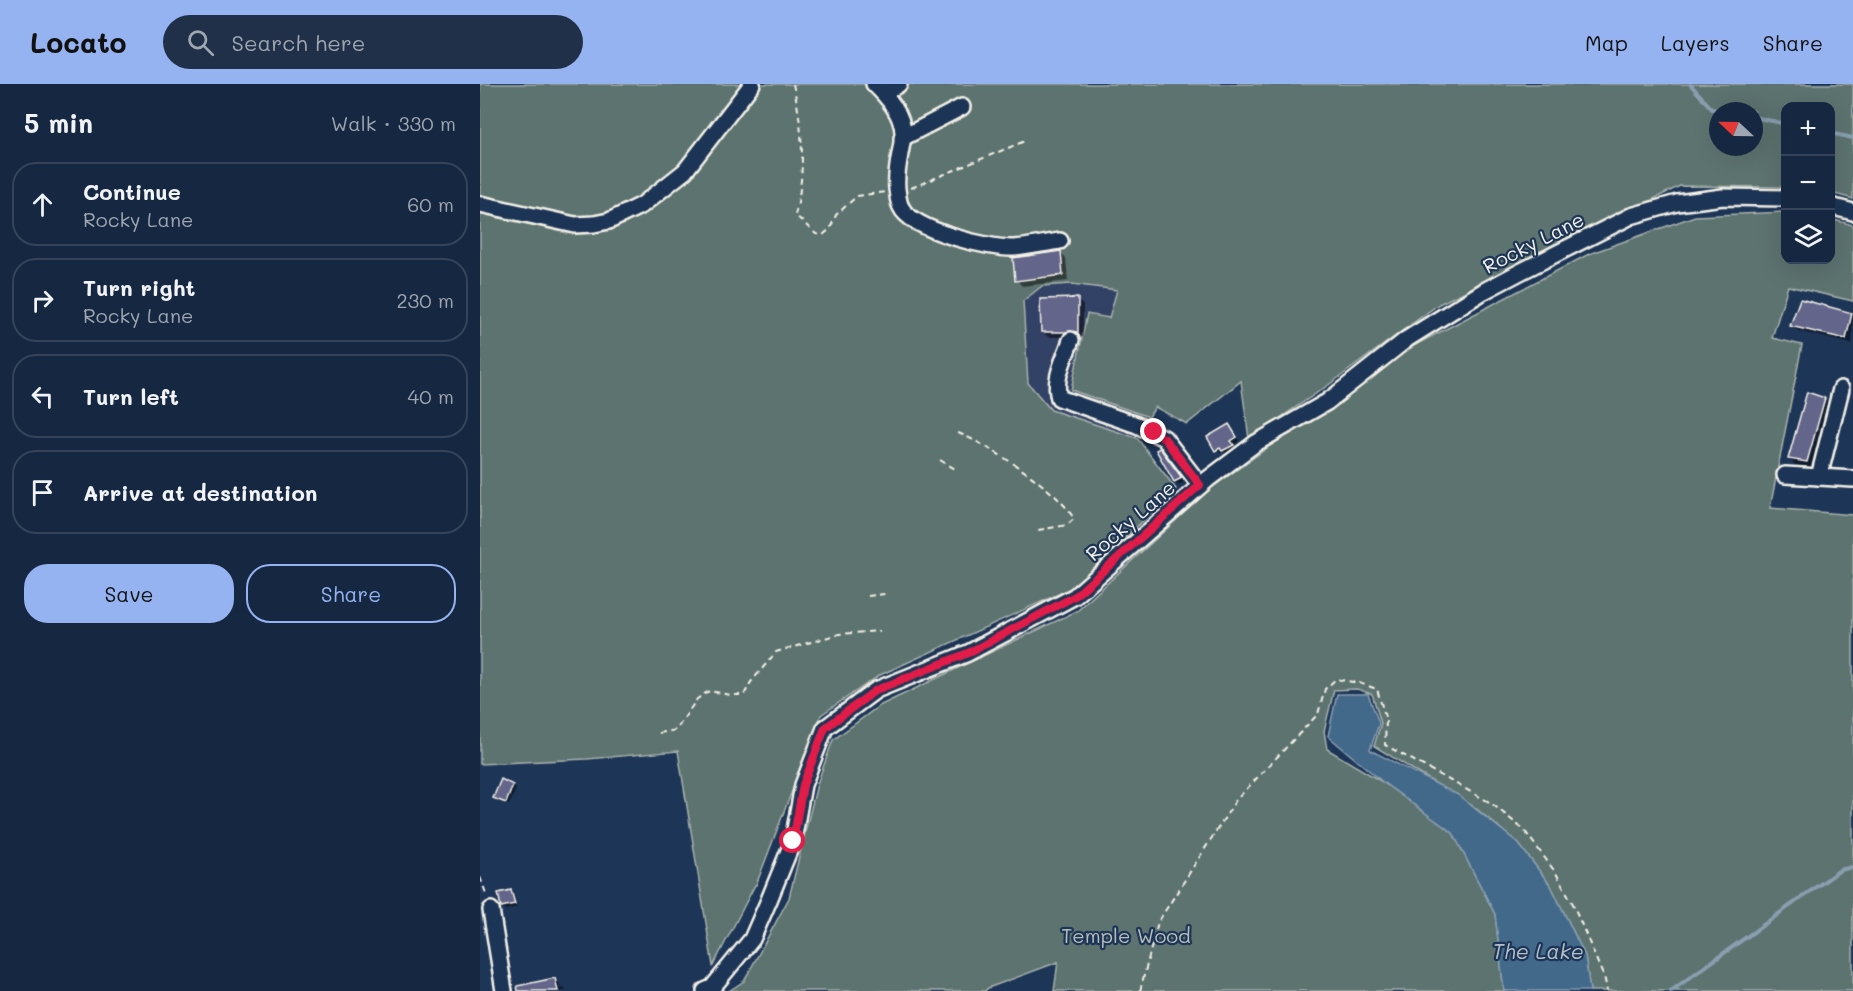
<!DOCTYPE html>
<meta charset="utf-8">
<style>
:root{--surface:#162841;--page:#1f3048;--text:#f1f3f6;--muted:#9ea6b1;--line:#35445a;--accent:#95b2f1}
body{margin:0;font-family:Mali,sans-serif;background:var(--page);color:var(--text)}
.controls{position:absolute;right:18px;top:18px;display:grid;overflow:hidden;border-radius:12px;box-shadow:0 6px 24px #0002}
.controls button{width:54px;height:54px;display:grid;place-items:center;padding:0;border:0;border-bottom:2px solid var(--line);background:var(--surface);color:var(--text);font:30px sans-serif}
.compass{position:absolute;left:1229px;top:18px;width:54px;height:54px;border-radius:50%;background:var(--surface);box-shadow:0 6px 24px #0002;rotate:292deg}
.stop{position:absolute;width:18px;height:18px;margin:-14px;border:4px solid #e11d48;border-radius:50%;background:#fff}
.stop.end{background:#e11d48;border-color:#fff;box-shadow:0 2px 6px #0008}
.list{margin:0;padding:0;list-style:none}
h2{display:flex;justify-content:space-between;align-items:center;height:78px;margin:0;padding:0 24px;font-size:26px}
h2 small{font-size:20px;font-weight:400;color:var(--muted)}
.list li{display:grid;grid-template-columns:39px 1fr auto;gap:18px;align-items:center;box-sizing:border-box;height:84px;margin:0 12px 12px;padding:0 12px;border:2px solid var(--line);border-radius:24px}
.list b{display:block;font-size:22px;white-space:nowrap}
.list p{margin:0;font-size:20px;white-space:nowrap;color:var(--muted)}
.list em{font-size:20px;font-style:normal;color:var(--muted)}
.actions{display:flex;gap:12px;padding:18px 24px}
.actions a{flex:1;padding:14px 0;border:2px solid var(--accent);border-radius:24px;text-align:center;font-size:21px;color:var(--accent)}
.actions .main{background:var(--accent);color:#111}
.icon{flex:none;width:33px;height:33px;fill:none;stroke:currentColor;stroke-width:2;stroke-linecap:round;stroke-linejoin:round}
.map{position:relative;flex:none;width:1373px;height:907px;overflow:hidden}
header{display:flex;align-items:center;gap:36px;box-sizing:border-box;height:84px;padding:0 30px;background:var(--accent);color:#111}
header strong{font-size:28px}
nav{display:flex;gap:33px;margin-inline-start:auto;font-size:21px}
.search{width:420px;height:54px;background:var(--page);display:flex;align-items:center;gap:15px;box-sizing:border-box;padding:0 21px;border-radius:33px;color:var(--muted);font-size:22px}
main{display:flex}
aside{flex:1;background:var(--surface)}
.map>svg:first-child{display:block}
.built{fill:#324366}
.green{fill:#5d736f;stroke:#a8b2ac;stroke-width:1.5;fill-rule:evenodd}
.water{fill:#42688a;stroke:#899fb0;stroke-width:1.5}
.shadow{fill:#0007}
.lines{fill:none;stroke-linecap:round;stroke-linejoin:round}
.stream{stroke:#899fb0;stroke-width:4}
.building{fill:#63658a;stroke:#f4f1e8;stroke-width:1.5}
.minor-casing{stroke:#f4f1e8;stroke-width:20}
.path{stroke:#f4f1e8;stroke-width:2;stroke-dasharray:6 4.5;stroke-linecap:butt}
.minor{stroke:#1d3557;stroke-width:15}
.route{stroke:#e11d48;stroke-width:8}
.labels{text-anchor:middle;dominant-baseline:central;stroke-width:4.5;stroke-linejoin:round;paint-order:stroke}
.street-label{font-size:20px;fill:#f4f1e8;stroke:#1d3557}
.park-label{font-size:20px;fill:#b8bfb8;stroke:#1d3557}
.water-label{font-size:21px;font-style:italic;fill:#b6c1c7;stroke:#1d3557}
</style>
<header>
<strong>Locato</strong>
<div class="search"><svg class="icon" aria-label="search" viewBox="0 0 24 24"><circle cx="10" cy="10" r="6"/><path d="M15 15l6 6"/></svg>Search here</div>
<nav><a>Map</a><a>Layers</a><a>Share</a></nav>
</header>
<main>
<aside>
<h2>5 min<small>Walk · 330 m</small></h2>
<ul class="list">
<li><svg class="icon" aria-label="ahead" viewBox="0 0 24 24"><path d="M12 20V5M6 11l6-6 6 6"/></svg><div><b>Continue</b><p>Rocky Lane</p></div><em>60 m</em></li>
<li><svg class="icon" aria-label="right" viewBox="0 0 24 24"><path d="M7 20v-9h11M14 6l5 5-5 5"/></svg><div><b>Turn right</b><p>Rocky Lane</p></div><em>230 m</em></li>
<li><svg class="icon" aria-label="left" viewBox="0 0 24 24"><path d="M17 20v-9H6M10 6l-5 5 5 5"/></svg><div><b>Turn left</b></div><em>40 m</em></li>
<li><svg class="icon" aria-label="arrive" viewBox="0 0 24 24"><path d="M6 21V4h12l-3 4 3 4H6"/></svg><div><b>Arrive at destination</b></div></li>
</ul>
<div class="actions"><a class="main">Save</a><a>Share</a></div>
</aside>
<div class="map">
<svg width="1373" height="907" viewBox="0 0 1373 907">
<rect width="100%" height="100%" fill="#1d3557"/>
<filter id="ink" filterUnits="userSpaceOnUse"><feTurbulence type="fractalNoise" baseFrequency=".0167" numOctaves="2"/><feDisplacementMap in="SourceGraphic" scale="12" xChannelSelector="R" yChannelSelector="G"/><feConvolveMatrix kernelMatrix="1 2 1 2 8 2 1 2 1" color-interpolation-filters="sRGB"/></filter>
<g filter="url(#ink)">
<path class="built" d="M 592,199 L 638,205 L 629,235 L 607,230 L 591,306 L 669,333 L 657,354 L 571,326 L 548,299 L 543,217 L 562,202 Z"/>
<g class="green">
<path d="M 0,0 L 1373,0 L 1373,115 L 1351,109 L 1350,22 L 1306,22 L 1305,103 L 1200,102 L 959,220 L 850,300 L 769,355 L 761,297 L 707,340 L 675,323 L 669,333 L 591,306 L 607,230 L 629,234 L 637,206 L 592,200 L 562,202 L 543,217 L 548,299 L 571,326 L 657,354 L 696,405 L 594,503 L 400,591 L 341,631 L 276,801 L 275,801 L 233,882 L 198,667 L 107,675 L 0,680 ZM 1238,27 L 1274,27 L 1274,63 L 1238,63 Z"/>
<path d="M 1305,128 L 1306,176 L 1350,176 L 1351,135 L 1373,141 L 1373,217 L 1308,202 L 1292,254 L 1322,261 L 1290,424 L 1373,431 L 1373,907 L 1110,907 L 1105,872 L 1071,802 L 1038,759 L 993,722 L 894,662 L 901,639 L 892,610 L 877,605 L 854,606 L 844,647 L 847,665 L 904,699 L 973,749 L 1015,830 L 1024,907 L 574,907 L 578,878 L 508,904 L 505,907 L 249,907 L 264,897 L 309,814 L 337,700 L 353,656 L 399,622 L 597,527 L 730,405 L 920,269 L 1109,170 L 1215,132 Z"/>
</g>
<path class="water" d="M 857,610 L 888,610 L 899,639 L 890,666 L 978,711 L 1038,759 L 1071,802 L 1105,872 L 1110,907 L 1024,907 L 1015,830 L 973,749 L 904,699 L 848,652 Z"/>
<g class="shadow">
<path d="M 580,168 L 586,174 L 588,197 L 542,202 L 537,196 Z"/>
<path d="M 597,216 L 603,221 L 603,253 L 568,253 L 562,247 Z"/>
<path d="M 1371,230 L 1373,233 L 1372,260 L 1318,247 L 1312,241 Z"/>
<path d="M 1345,315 L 1350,321 L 1333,383 L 1315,381 L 1309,375 Z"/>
<path d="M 752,345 L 759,357 L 754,361 L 756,365 L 747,370 L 744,367 L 740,369 L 737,366 Z"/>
<path d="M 683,370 L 704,398 L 698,401 L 695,397 Z"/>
<path d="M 32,702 L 36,705 L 29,721 L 18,717 L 15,713 Z"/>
<path d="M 31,807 L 34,811 L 37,823 L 26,826 L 22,822 Z"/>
<path d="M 75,896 L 79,899 L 80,905 L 84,904 L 86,907 L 58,907 Z"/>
</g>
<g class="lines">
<g class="stream">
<path d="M 1210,0 L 1232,25 L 1244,27"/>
<path d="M 1274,33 L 1306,40"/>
<path d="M 1350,49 L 1373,54"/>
<path d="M 1191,907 L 1360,786 L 1373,783"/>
</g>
</g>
<g class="building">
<path d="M 581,167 L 583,191 L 535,197 L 533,174 Z"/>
<path d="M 598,214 L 598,248 L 561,248 L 560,215 Z"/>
<path d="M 1320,215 L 1372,229 L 1366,255 L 1310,242 Z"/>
<path d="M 1327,308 L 1345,314 L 1327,378 L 1308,375 Z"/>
<path d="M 749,340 L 757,353 L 751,357 L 754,361 L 742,367 L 740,364 L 735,367 L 727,353 Z"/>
<path d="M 680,364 L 702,394 L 694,398 L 676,366 Z"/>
<path d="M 21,695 L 33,701 L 26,719 L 13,714 Z"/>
<path d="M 31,806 L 35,820 L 21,823 L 18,809 Z"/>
<path d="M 75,894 L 78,907 L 38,907 L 37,902 Z"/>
</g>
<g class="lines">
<defs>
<g id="minor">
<path d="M 394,0 C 407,12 424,32 423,51 C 421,70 415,86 417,105 C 418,111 418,118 421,123 C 431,146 510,165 534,164 C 549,163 565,159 580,157"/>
<path d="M 404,9 L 419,0"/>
<path d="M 422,54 L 482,23"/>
<path d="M 0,120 L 95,141 L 114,140 L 129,137 L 162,121 L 205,87 L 272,0"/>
<path d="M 1350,122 L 1373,128"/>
<path d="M 591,256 C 585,274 573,295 579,314 L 657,341 L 684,354 L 720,401"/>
<path d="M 1305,391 L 1373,395"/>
<path d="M 1339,393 L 1361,305"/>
<path d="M 11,826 L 24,907"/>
<path d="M 225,907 L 232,904 L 272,855 L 289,816 L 313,757 L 323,701 L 345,644 L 396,606 L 488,569 L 595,512 L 728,395 L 776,359 L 847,318 L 927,255 L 1004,207 L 1042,187 L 1151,132 L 1197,119 L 1243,113 L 1306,114"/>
</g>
</defs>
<use href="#minor" class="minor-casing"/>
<g class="path">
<path d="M 313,0 C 323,43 326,89 315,131 L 336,150 L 343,151 L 350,145 L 356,131 L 377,112 L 405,108"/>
<path d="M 431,104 L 545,57"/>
<path d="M 478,349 C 509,361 579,406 594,435 L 587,441 L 558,446"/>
<path d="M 460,376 L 477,386"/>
<path d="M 388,512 L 405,510"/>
<path d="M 179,649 L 196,646 L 217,615 L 229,607 L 251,611 L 264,611 L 271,598 L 296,568 L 359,550 L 400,547"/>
<path d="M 0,793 L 7,812"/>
<path d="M 660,907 L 678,838 L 756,716 L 838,630 L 845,605 L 856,595 L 879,599 L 897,605 L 906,636 L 905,661 L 1011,719 L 1044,746 L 1076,789 L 1093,820 L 1125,896 L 1127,907"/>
</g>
<use href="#minor" class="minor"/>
</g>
</g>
<g class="lines" filter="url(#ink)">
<path class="route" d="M 313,757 L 323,701 L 345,644 L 396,606 L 488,569 L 595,512 L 720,401 L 684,354 L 674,348"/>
</g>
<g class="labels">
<g class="street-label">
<text transform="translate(1053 158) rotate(-27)">Rocky Lane</text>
<text transform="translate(650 436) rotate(-41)">Rocky Lane</text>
</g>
<g class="park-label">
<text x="646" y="851">Temple Wood</text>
</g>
<g class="water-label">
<text x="1058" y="866">The Lake</text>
</g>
</g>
</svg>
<div class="controls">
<button>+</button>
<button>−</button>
<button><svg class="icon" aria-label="layers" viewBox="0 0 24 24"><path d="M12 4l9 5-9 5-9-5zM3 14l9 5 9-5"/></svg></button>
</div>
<svg class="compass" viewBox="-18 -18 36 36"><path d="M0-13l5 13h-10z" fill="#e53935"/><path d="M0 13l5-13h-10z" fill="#9ea6b1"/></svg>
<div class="stop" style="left:313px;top:757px"></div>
<div class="stop end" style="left:674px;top:348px"></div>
</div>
</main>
